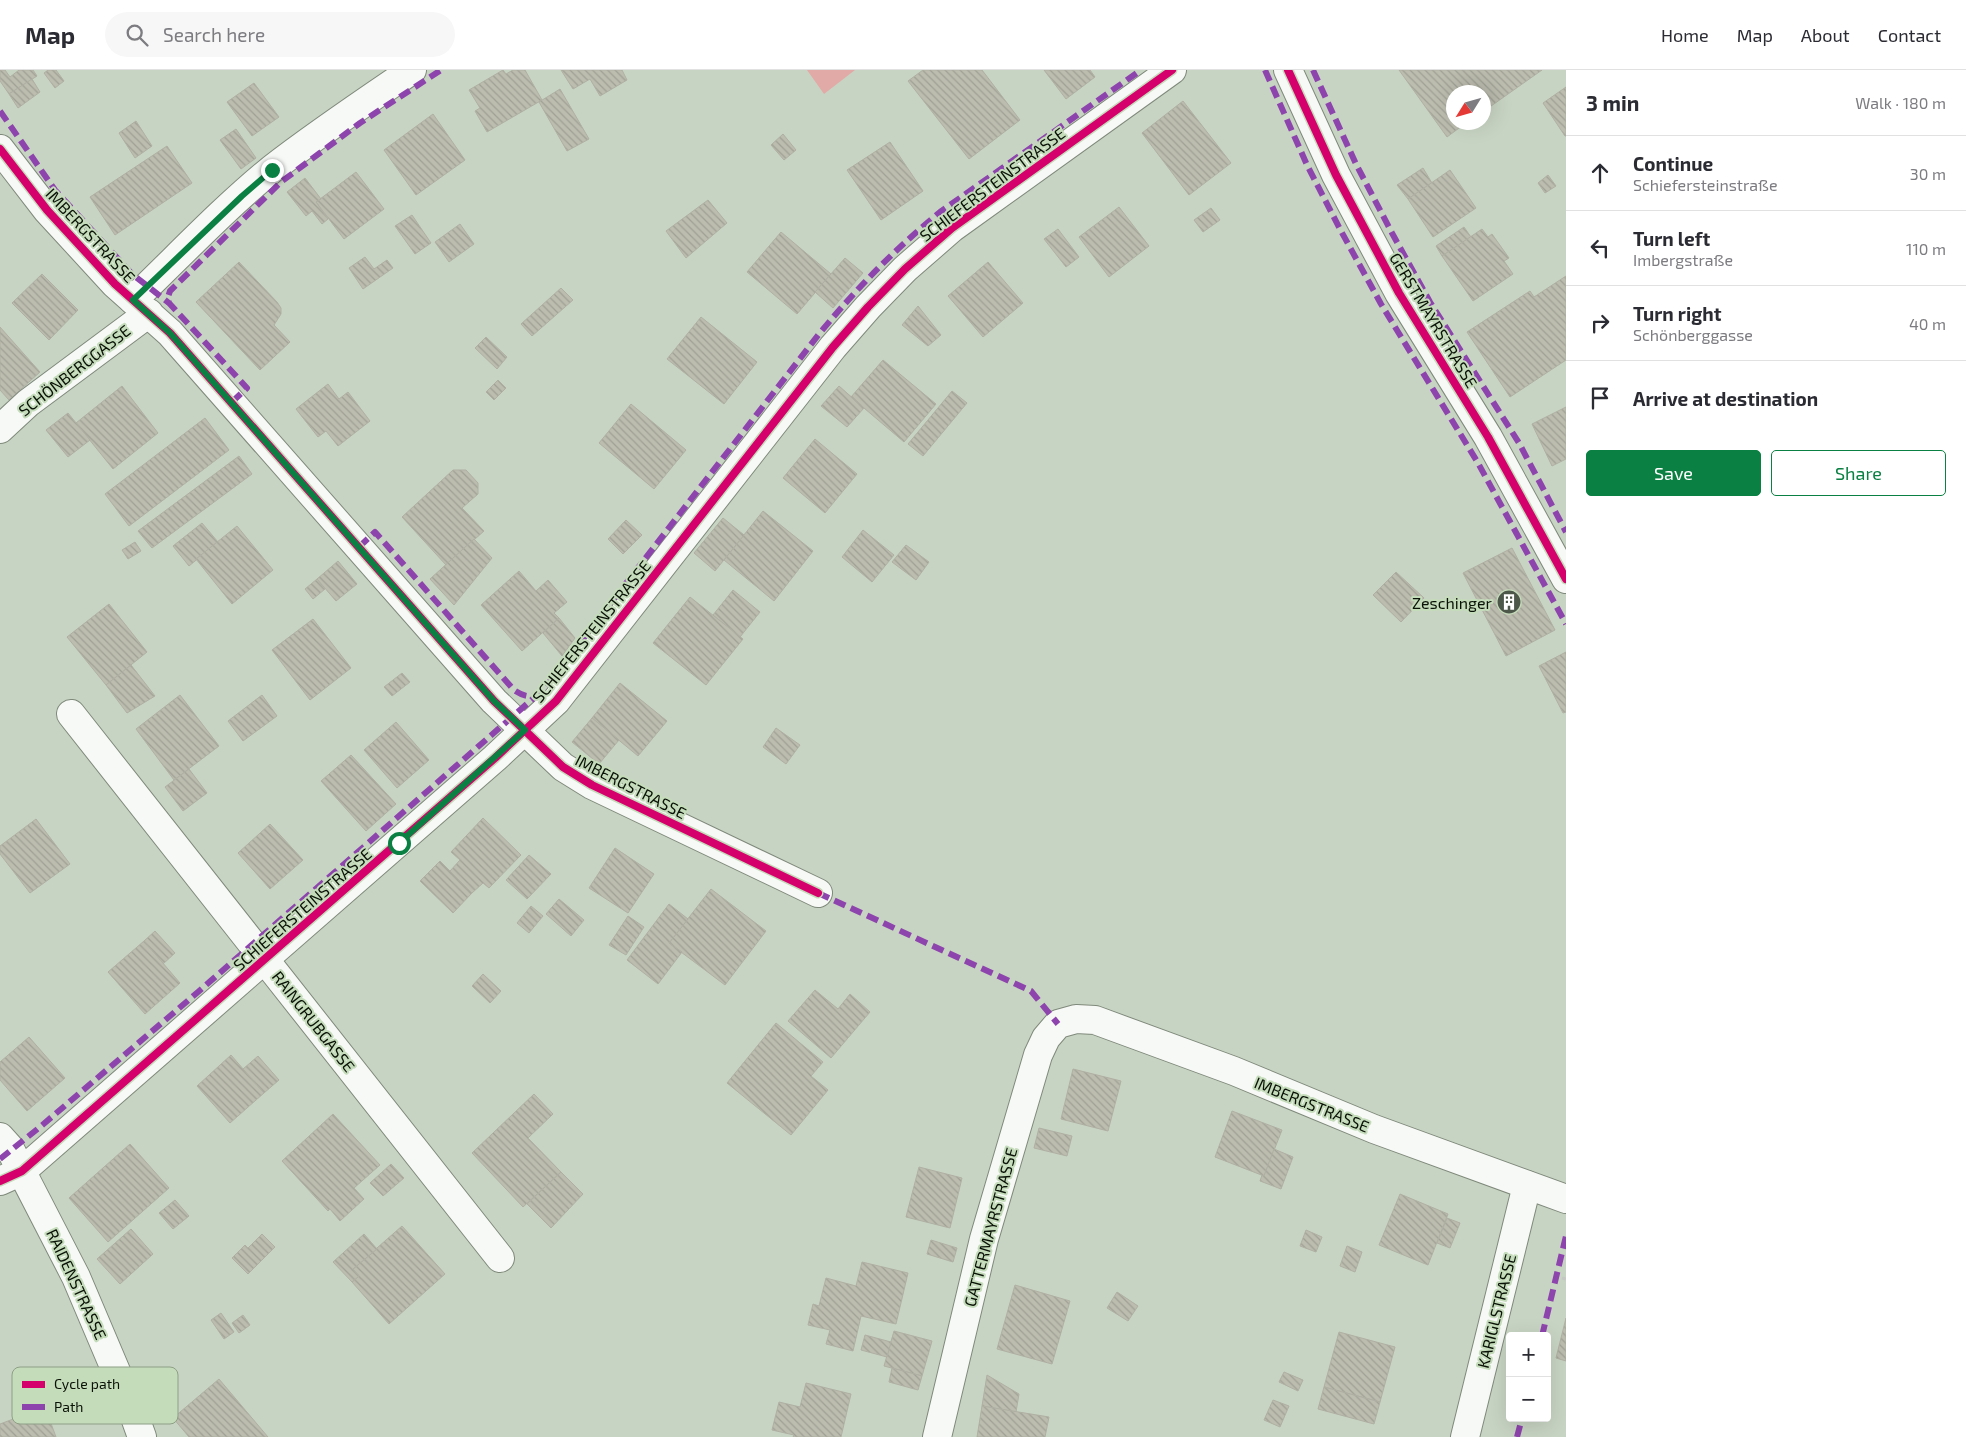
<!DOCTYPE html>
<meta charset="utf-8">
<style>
:root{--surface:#fff;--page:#f7f7f7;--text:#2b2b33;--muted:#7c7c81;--line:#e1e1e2;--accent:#0b8043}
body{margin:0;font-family:"Exo 2",sans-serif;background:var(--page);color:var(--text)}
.controls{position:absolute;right:15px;bottom:15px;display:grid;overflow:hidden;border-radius:5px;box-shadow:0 5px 20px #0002}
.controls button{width:45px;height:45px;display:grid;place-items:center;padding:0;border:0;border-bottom:1px solid var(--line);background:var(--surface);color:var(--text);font:25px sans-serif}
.compass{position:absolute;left:1446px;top:15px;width:45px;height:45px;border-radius:50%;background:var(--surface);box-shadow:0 5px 20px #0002;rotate:233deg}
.stop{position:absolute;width:15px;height:15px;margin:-11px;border:4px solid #0b8043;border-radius:50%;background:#fff}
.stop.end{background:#0b8043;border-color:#fff;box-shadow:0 1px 5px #0008}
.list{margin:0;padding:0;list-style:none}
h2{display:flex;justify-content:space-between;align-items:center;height:65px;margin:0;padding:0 20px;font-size:21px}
h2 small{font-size:16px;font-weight:400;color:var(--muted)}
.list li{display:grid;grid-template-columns:32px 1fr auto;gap:15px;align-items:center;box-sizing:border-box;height:75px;padding:0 20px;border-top:1px solid var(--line)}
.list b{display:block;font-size:19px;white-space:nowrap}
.list p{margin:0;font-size:16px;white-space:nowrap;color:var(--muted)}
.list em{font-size:16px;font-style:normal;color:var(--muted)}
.actions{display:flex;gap:10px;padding:15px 20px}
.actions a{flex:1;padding:11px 0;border:1px solid var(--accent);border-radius:5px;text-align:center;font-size:18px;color:var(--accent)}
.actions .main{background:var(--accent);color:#fff}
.icon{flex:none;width:28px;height:28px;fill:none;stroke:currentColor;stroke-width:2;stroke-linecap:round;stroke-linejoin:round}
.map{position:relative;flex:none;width:1566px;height:1367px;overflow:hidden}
header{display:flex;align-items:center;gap:30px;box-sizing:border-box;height:70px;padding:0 25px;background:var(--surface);border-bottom:1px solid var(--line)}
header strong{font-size:24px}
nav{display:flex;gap:28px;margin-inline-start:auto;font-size:18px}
.search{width:350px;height:45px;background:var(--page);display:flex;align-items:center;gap:12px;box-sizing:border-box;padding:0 18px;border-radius:28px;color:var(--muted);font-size:19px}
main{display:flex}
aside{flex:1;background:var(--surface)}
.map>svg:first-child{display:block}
.green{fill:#e1aaa7}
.building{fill:url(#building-back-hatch);stroke:#afb0a3}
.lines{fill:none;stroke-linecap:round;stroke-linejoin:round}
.street-casing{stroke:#7f897b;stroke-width:30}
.path{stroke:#c4c7c2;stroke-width:3;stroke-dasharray:4 2.5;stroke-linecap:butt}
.street{stroke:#f7f9f6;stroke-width:28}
.quiet{stroke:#8e44ad;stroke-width:6;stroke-dasharray:12 6;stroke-linecap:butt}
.cycleway-casing{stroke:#c5dcbb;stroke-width:11}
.cycleway{stroke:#d6006c;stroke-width:8}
.route{stroke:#0b8043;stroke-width:6}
.labels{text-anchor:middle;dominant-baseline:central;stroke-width:4;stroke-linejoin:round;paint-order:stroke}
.street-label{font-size:16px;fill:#0a1207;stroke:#c5dcbb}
.poi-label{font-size:16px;fill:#0a1207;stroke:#c5dcbb;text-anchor:end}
.key{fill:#c5dcbb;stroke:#8d9f85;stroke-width:1}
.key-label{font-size:14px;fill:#0a1207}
</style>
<header>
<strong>Map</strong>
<div class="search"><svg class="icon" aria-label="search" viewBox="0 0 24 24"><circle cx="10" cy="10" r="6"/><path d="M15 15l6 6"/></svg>Search here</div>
<nav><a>Home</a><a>Map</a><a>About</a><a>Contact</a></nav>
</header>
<main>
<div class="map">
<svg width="1566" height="1367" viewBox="0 0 1566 1367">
<defs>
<pattern id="building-back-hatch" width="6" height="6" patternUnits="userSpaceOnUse" patternTransform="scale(1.25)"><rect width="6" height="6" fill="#bcbdaf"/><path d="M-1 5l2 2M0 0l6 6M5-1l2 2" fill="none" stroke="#a0a195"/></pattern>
</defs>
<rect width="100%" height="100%" fill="#c8d4c3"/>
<path class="green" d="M 807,0 L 855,0 L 824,24 Z"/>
<g class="building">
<path d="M 0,0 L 5,0 L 10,7 L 19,0 L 33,0 L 37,6 L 9,24 L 0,11 Z"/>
<path d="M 48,0 L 56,0 L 64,11 L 55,18 L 44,3 Z"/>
<path d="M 503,0 L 506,4 L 513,0 L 525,0 L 542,30 L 487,62 L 475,41 L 480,38 L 469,20 Z"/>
<path d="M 561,0 L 622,0 L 627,10 L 600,26 L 590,9 L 573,19 Z"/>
<path d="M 923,0 L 982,0 L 1020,50 L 969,89 L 908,11 Z"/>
<path d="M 1044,0 L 1090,0 L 1095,7 L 1066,29 Z"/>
<path d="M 1399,0 L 1542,0 L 1484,41 L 1484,22 L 1454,22 L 1454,52 L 1467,52 L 1447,67 Z"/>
<path d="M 32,9 L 40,22 L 18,38 L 9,24 Z"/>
<path d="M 254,13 L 279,47 L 252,66 L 227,32 Z"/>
<path d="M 1566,17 L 1566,66 L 1565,66 L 1543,33 Z"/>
<path d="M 560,19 L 589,69 L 567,81 L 539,32 Z"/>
<path d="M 1183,31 L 1231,93 L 1189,125 L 1142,63 Z"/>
<path d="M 433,44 L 465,90 L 416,125 L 384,80 Z"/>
<path d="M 136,51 L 152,76 L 135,88 L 119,63 Z"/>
<path d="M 236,59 L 256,88 L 241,99 L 220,70 Z"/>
<path d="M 783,64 L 796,80 L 784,90 L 771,75 Z"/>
<path d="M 890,72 L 923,121 L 881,150 L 847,100 Z"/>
<path d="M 167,76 L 192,113 L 115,165 L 90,127 Z"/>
<path d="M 1423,98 L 1432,113 L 1408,129 L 1397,115 Z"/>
<path d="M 1450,100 L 1476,138 L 1433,167 L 1408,129 Z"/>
<path d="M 356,102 L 384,139 L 344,169 L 316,132 Z"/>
<path d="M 1548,105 L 1556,116 L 1545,123 L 1538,113 Z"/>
<path d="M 305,108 L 321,129 L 316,132 L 328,149 L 322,154 L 312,141 L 306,146 L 287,122 Z"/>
<path d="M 708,130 L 727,153 L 686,188 L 666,161 Z"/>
<path d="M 1119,137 L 1149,176 L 1109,207 L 1079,167 Z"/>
<path d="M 1211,138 L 1220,150 L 1203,162 L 1194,150 Z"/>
<path d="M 412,145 L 431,173 L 415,184 L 395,156 Z"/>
<path d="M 460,154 L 474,174 L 449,192 L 435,172 Z"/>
<path d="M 1464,157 L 1471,167 L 1442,186 L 1436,176 Z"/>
<path d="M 1058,159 L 1079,187 L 1066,197 L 1044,169 Z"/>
<path d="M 1482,159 L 1488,167 L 1492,164 L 1509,188 L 1504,191 L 1513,204 L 1473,231 L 1442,186 Z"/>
<path d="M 781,162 L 831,204 L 797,244 L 747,202 Z"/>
<path d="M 365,187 L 374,199 L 387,190 L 393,198 L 363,219 L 349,198 Z"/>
<path d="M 845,188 L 863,203 L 833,238 L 815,222 Z"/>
<path d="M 239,192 L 277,232 L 281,238 L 281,244 L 274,255 L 290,272 L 260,300 L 196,232 Z"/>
<path d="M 988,192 L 1023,233 L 983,267 L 948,226 Z"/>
<path d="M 42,204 L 78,240 L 49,270 L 12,233 Z"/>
<path d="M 1566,206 L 1566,290 L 1510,327 L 1467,262 L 1530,221 L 1534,227 Z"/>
<path d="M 561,218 L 573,230 L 532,266 L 521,254 Z"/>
<path d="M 918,236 L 941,265 L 928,276 L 902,255 Z"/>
<path d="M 701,247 L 757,292 L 724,334 L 667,289 Z"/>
<path d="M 0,257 L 40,302 L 9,330 L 0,320 Z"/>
<path d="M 486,267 L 507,287 L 497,299 L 475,278 Z"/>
<path d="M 883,290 L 936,334 L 904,372 L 851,327 Z"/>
<path d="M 498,310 L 506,318 L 494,330 L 486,322 Z"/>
<path d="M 328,314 L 339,329 L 348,322 L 370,351 L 338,376 L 326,361 L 318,367 L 296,339 Z"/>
<path d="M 122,316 L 158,363 L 113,399 L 76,353 Z"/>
<path d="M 839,316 L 864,338 L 847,357 L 821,336 Z"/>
<path d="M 952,321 L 967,333 L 923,386 L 908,374 Z"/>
<path d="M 631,334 L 686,380 L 654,419 L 599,373 Z"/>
<path d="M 1566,337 L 1566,389 L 1552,396 L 1532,354 Z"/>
<path d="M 68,343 L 90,370 L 68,387 L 46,360 Z"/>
<path d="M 205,348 L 229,380 L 129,456 L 105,424 Z"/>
<path d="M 815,369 L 857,404 L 825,443 L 783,408 Z"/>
<path d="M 239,386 L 252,404 L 152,478 L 138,461 Z"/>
<path d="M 453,400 L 466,400 L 478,413 L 478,424 L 462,438 L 484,461 L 446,495 L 402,447 Z"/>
<path d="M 763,441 L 813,481 L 774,531 L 724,490 Z"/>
<path d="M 723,448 L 744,465 L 715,501 L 694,483 Z"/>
<path d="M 626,450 L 642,465 L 623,484 L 608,469 Z"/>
<path d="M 202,453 L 218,472 L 189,496 L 173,476 Z"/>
<path d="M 237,456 L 273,500 L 232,534 L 196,489 Z"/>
<path d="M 863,460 L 894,485 L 872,512 L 842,487 Z"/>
<path d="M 474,469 L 492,488 L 454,535 L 430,509 Z"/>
<path d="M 135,472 L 141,481 L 128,489 L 122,480 Z"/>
<path d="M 906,475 L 929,492 L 916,510 L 892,492 Z"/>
<path d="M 1512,478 L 1555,560 L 1506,586 L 1463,503 Z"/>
<path d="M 338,491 L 357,514 L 336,531 L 317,509 Z"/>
<path d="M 519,501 L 536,521 L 548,510 L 567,532 L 554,543 L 559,548 L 522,581 L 481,535 Z"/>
<path d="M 1396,502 L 1424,528 L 1401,552 L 1373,525 Z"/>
<path d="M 317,509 L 325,519 L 313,529 L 305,519 Z"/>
<path d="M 733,520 L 760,542 L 740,567 L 713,545 Z"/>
<path d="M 690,527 L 743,569 L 706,615 L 653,573 Z"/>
<path d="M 109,534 L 147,582 L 106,615 L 67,567 Z"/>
<path d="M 559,548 L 575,568 L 562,586 L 543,563 Z"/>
<path d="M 313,549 L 351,598 L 310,630 L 272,580 Z"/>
<path d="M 1566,582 L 1566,642 L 1563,643 L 1539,596 Z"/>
<path d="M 131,595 L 155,626 L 127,643 L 106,615 Z"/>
<path d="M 402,603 L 410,612 L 392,626 L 384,617 Z"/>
<path d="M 620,613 L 667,651 L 638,686 L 592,648 Z"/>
<path d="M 180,625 L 219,676 L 174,710 L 136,659 Z"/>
<path d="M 262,625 L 277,646 L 243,671 L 228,651 Z"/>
<path d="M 592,648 L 619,670 L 599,694 L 572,672 Z"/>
<path d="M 396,652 L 429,690 L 397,718 L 364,680 Z"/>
<path d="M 776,658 L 800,675 L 786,694 L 763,677 Z"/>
<path d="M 351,685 L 396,734 L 366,761 L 321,711 Z"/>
<path d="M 189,699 L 207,723 L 183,741 L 165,717 Z"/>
<path d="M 483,748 L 521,785 L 489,818 L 483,813 L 472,823 L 450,801 L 460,790 L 451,782 Z"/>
<path d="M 36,749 L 70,794 L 30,823 L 0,784 L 0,776 Z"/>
<path d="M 270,754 L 303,790 L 270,819 L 238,783 Z"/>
<path d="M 615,778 L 654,804 L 628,843 L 589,818 Z"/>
<path d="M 529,785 L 551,804 L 527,829 L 506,810 Z"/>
<path d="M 440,791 L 472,823 L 453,843 L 420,811 Z"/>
<path d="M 711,819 L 766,861 L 725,915 L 669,873 Z"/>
<path d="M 559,829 L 584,850 L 571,866 L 546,844 Z"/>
<path d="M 669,834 L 688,849 L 669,873 L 682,882 L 658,914 L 627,890 Z"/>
<path d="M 531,836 L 543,846 L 529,863 L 517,853 Z"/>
<path d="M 628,846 L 644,857 L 626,885 L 609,875 Z"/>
<path d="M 155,861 L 175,883 L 163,894 L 144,871 Z"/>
<path d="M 144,871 L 180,913 L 145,944 L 108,902 Z"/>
<path d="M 483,904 L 501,921 L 490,933 L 472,916 Z"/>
<path d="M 815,920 L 838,939 L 850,924 L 870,942 L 831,988 L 788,951 Z"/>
<path d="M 776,953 L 823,992 L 811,1006 L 828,1020 L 791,1065 L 727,1013 Z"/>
<path d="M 29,967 L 65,1008 L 27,1041 L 0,1010 L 0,992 Z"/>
<path d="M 231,985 L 264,1023 L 230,1053 L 197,1016 Z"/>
<path d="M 258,986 L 279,1010 L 264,1023 L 243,999 Z"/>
<path d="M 1073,999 L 1121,1011 L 1108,1061 L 1061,1049 Z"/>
<path d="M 534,1024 L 553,1044 L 528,1068 L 561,1102 L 523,1137 L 472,1083 Z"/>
<path d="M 1232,1041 L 1282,1060 L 1264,1106 L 1215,1087 Z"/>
<path d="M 333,1044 L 380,1095 L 354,1118 L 364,1129 L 340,1151 L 330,1139 L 328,1141 L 282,1091 Z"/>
<path d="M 1039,1058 L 1072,1066 L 1067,1086 L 1034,1078 Z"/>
<path d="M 130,1074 L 169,1118 L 108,1172 L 69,1128 Z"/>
<path d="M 1274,1079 L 1293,1087 L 1281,1119 L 1260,1111 L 1262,1105 L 1264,1106 Z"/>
<path d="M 391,1094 L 404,1108 L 383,1126 L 370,1113 Z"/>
<path d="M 919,1097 L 962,1108 L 950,1158 L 906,1147 Z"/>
<path d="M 561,1102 L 583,1124 L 551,1158 L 527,1134 Z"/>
<path d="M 1400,1124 L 1448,1144 L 1428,1195 L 1379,1175 Z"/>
<path d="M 175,1130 L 189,1146 L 173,1159 L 159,1143 Z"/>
<path d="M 1447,1148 L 1460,1153 L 1450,1178 L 1437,1173 Z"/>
<path d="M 402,1156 L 445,1204 L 389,1254 L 352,1212 L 359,1206 L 353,1199 Z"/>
<path d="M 131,1159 L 153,1184 L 120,1214 L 97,1189 Z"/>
<path d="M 1306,1160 L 1322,1167 L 1316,1182 L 1300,1176 Z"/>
<path d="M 262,1164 L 275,1177 L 248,1204 L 232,1188 L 245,1175 L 248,1178 Z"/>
<path d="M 364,1164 L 377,1179 L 353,1199 L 359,1206 L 352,1212 L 333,1192 Z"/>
<path d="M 931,1170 L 957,1178 L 953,1192 L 927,1184 Z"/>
<path d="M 1347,1176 L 1362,1182 L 1355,1202 L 1340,1196 Z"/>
<path d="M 862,1192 L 908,1203 L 896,1254 L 861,1246 L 853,1281 L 826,1274 L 830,1260 L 808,1255 L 813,1234 L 819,1236 L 826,1208 L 856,1216 Z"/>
<path d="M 1015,1215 L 1070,1231 L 1052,1294 L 997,1279 Z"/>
<path d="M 1117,1222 L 1138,1236 L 1128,1251 L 1107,1238 Z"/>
<path d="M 221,1243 L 234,1262 L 224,1269 L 211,1250 Z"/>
<path d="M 243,1245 L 250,1255 L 239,1263 L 232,1253 Z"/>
<path d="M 1566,1248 L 1566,1291 L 1556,1288 Z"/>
<path d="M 894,1261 L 932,1271 L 922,1306 L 884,1296 Z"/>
<path d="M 1339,1262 L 1395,1277 L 1380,1332 L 1324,1317 Z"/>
<path d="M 865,1265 L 891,1272 L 887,1287 L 861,1280 Z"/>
<path d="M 892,1298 L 922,1306 L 918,1320 L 889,1312 Z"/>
<path d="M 1284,1302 L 1303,1310 L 1298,1321 L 1279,1312 Z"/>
<path d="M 987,1305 L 1019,1324 L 1016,1342 L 982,1336 Z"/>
<path d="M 219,1309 L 268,1367 L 189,1367 L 173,1348 Z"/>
<path d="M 806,1313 L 851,1324 L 841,1367 L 793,1367 L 794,1365 L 772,1360 L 779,1332 L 800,1337 Z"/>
<path d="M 1324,1317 L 1380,1332 L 1374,1354 L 1318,1339 Z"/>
<path d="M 1273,1330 L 1289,1336 L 1280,1357 L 1264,1350 Z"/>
<path d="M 982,1336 L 1049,1347 L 1045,1367 L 977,1367 Z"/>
<path d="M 45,1337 L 56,1367 L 0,1367 L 0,1354 Z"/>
</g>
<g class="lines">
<defs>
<g id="street">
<path d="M 1288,0 L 1336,105 L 1399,223 L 1488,367 L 1566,509"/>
<path d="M 0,79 L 47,140 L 115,214 L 170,263 L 494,631 L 563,697 L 592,715 L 818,823"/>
<path d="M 133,230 C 179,186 223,139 272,99 C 317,64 365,32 412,0"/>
<path d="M 0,359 L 28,333 L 149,243"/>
<path d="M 71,644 L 500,1188"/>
<path d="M 0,1067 L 9,1077 L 76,1207 L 132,1339 L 142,1367"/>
<path d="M 0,1111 L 22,1101 L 495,688 L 556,631 L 833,277 L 868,237 L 905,199 L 952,158 L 1172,0"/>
<path d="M 937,1367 L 984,1169 L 1038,985 L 1046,968 L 1058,954 L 1076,949 L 1095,950 L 1234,1001 L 1374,1059 L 1566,1129"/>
<path d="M 1465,1367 L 1527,1115"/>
</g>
</defs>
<use href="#street" class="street-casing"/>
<path class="path" d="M 1562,1208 L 1566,1209"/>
<use href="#street" class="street"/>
<g class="quiet">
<path d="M 1265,0 L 1307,95 L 1341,161 L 1381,234 L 1478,393 L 1566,554"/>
<path d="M 1313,0 L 1356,94 L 1392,163 L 1430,232 L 1519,373 L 1566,462"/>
<path d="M 0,41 L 55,120 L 132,204 L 169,233"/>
<path d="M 232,332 L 247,318 L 169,233 L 168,227 L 170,221 L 281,112 L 360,53 L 441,0"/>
<path d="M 359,477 L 375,462 L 514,620 C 523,626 531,629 541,623 L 819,264 C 857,218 894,180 940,142 L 1141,0"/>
<path d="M 818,823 L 1031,921 L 1058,954"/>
<path d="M 0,1089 L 40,1057 L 198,922 L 536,626"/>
<path d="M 1542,1266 L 1566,1166"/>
<path d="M 1517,1367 L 1522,1348"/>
</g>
<defs>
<g id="cycleway">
<path d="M 1288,0 L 1336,105 L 1399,223 L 1488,367 L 1566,509"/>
<path d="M 0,79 L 47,140 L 115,214 L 170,263 L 494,631 L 563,697 L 592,715 L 818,823"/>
<path d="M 0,1111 L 22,1101 L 495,688 L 556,631 L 833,277 L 868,237 L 905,199 L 952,158 L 1172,0"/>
</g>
</defs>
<use href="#cycleway" class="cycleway-casing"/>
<use href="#cycleway" class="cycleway"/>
</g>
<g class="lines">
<path class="route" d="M 272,100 L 242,126 L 133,230 L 170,263 L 494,631 L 525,660 L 399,773"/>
</g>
<defs>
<symbol id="building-disc" viewBox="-11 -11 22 22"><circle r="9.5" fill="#4c5649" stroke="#c5dcbb"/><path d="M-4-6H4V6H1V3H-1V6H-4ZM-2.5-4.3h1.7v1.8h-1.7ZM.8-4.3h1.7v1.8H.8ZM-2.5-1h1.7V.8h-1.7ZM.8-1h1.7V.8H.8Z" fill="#fff"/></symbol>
</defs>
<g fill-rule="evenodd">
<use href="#building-disc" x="1495" y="518" width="28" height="28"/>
</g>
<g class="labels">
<g class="street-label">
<text transform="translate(992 114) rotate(-37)">SCHIEFERSTEINSTRASSE</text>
<text transform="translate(91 165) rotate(47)">IMBERGSTRASSE</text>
<text transform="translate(1434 250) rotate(59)">GERSTMAYRSTRASSE</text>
<text transform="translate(74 300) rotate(-38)">SCHÖNBERGGASSE</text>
<text transform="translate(591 561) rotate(-51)">SCHIEFERSTEINSTRASSE</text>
<text transform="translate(631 716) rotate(27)">IMBERGSTRASSE</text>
<text transform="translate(302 839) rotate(-41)">SCHIEFERSTEINSTRASSE</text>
<text transform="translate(314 951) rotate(52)">RAINGRUBGASSE</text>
<text transform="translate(1312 1034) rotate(22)">IMBERGSTRASSE</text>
<text transform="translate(990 1157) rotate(-75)">GATTERMAYRSTRASSE</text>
<text transform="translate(77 1214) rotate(65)">RAIDENSTRASSE</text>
<text transform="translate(1496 1241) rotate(-76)">KARIGLSTRASSE</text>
</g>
<g class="poi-label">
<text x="1492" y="532">Zeschinger</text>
</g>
</g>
<rect x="12" y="1297" width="166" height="57" rx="8" class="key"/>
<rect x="22" y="1311" width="23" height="7" fill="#d6006c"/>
<rect x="22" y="1334" width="23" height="6" fill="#8e44ad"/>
<g class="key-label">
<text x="54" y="1319">Cycle path</text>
<text x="54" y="1342">Path</text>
</g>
</svg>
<div class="controls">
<button>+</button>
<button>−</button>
</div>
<svg class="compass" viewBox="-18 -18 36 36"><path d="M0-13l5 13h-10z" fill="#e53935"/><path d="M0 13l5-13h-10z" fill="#7c7c81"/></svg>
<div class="stop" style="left:399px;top:773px"></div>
<div class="stop end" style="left:272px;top:100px"></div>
</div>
<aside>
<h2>3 min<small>Walk · 180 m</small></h2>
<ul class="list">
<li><svg class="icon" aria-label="ahead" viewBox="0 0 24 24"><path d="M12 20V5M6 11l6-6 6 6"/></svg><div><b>Continue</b><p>Schiefersteinstraße</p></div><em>30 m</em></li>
<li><svg class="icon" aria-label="left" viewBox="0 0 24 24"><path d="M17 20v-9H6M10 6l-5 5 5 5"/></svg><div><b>Turn left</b><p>Imbergstraße</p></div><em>110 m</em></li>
<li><svg class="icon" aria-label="right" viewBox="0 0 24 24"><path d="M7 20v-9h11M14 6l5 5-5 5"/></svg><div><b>Turn right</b><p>Schönberggasse</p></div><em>40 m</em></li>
<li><svg class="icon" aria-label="arrive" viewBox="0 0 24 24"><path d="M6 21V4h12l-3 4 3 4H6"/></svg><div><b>Arrive at destination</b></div></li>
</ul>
<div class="actions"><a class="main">Save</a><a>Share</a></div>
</aside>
</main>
